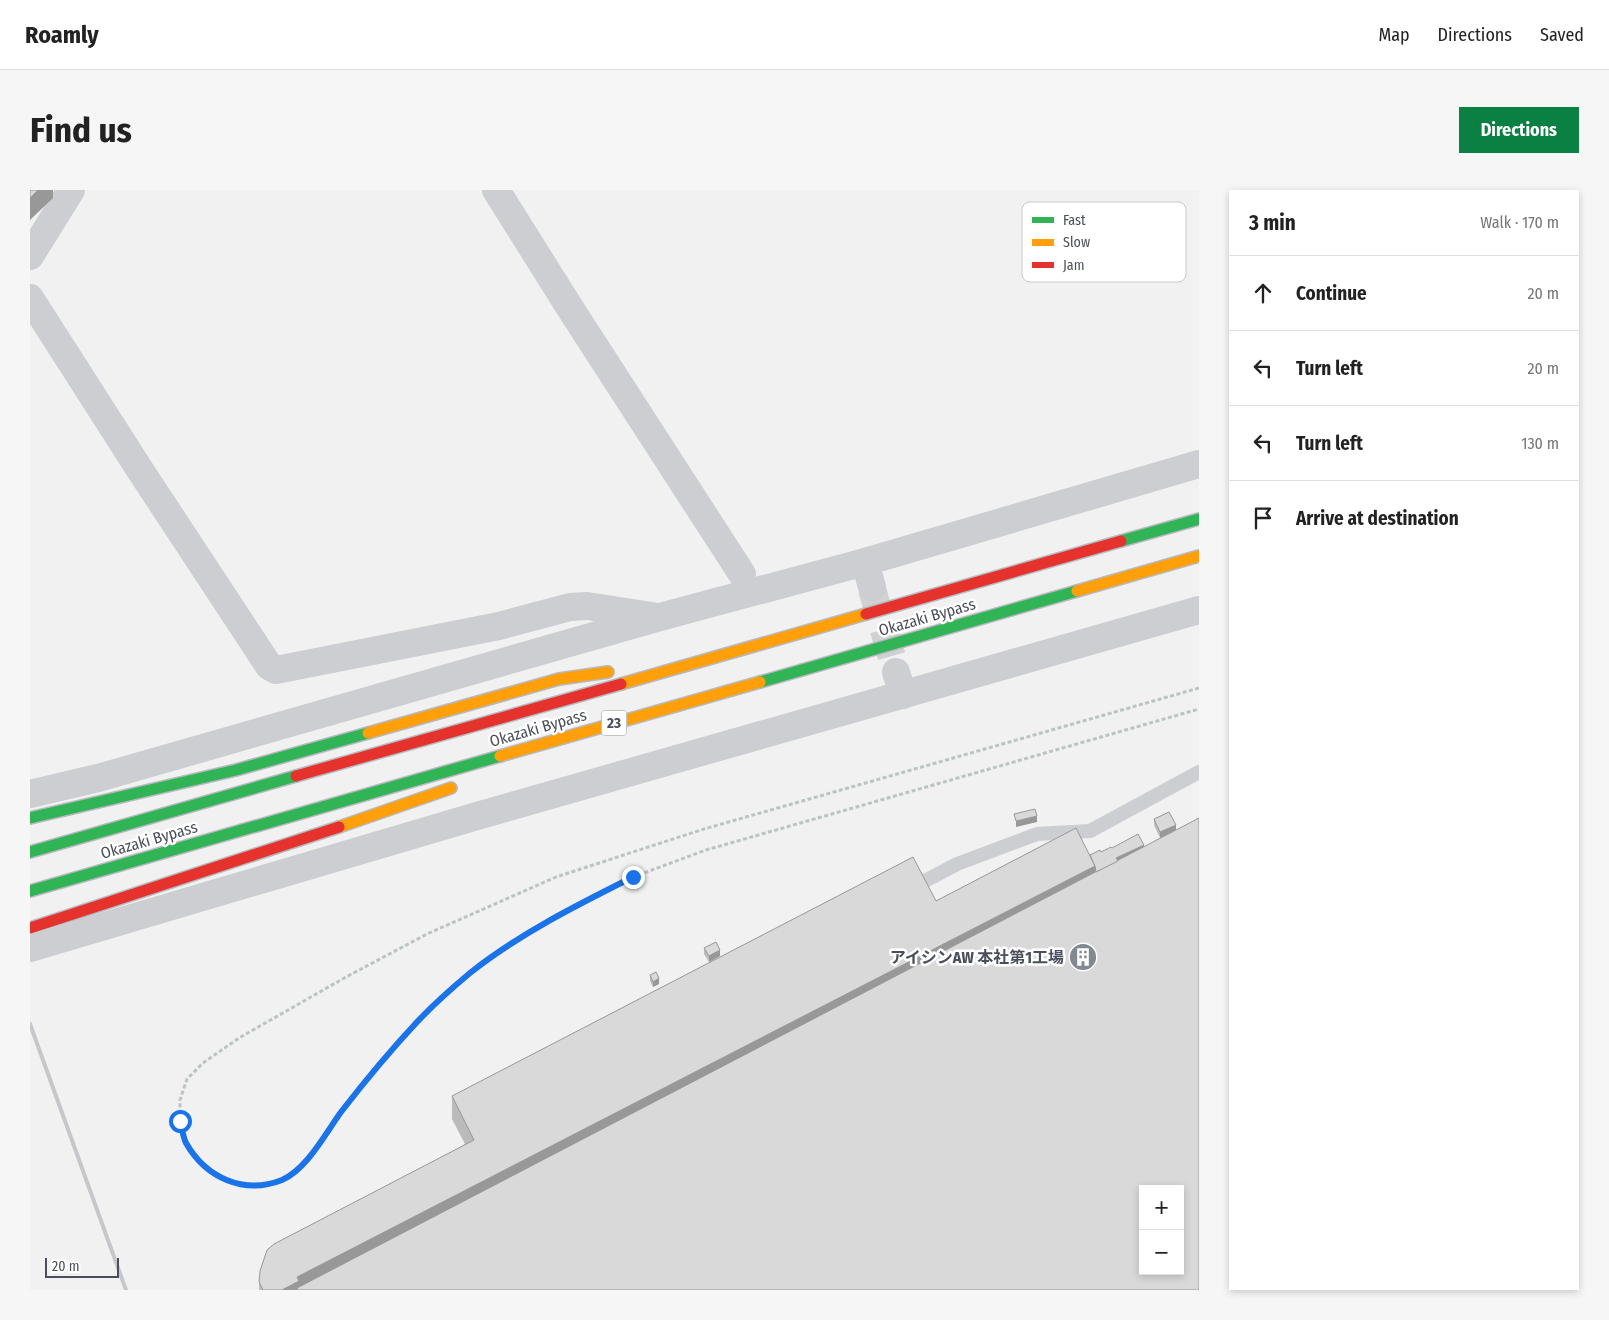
<!DOCTYPE html>
<meta charset="utf-8">
<style>
:root{--surface:#fff;--page:#f6f6f6;--text:#222;--muted:#767676;--line:#e0e0e0;--accent:#0b8043}
body{margin:0;font-family:"Fira Sans Condensed","Noto Sans JP",sans-serif;background:var(--page);color:var(--text)}
.controls{position:absolute;right:15px;bottom:15px;display:grid;overflow:hidden;border-radius:0px;box-shadow:0 2px 8px #0003}
.controls button{width:45px;height:45px;display:grid;place-items:center;padding:0;border:0;border-bottom:1px solid var(--line);background:var(--surface);color:var(--text);font:25px sans-serif}
.scale{position:absolute;left:15px;bottom:12px;width:74px;box-sizing:border-box;padding-left:5px;border:2px solid #4a4f5b;border-top:0;font-size:14px;line-height:18px;white-space:nowrap;color:#4a4f5b;-webkit-text-stroke:4px #fff;paint-order:stroke}
.stop{position:absolute;width:15px;height:15px;margin:-11px;border:4px solid #1a73e8;border-radius:50%;background:#fff}
.stop.end{background:#1a73e8;border-color:#fff;box-shadow:0 1px 5px #0008}
.list{margin:0;padding:0;list-style:none}
h2{display:flex;justify-content:space-between;align-items:center;height:65px;margin:0;padding:0 20px;font-size:21px}
h2 small{font-size:16px;font-weight:400;color:var(--muted)}
.list li{display:grid;grid-template-columns:32px 1fr auto;gap:15px;align-items:center;box-sizing:border-box;height:75px;padding:0 20px;border-top:1px solid var(--line)}
.list b{display:block;font-size:19px;white-space:nowrap}
.list em{font-size:16px;font-style:normal;color:var(--muted)}
.icon{flex:none;width:28px;height:28px;fill:none;stroke:currentColor;stroke-width:2;stroke-linecap:round;stroke-linejoin:round}
.map{position:relative;flex:none;width:1169px;height:1100px;overflow:hidden;border-radius:0px}
header{display:flex;align-items:center;gap:30px;box-sizing:border-box;height:70px;padding:0 25px;background:var(--surface);border-bottom:1px solid var(--line)}
header strong{font-size:24px}
nav{display:flex;gap:28px;margin-inline-start:auto;font-size:18px}
.intro{display:flex;align-items:center;justify-content:space-between;box-sizing:border-box;height:120px;padding:0 30px}
h1{margin:0;font-size:35px}
.button{padding:12px 22px;border-radius:0px;background:var(--accent);color:#fff;font-size:18px;font-weight:700}
main{display:flex;gap:30px;padding:0 30px}
aside{flex:1;background:var(--surface);border-radius:0px;box-shadow:0 2px 8px #0003}
.map>svg:first-child{display:block}
.lines{fill:none;stroke-linecap:round;stroke-linejoin:round}
.street-tunnel{stroke:#d0d1d3;stroke-width:28;stroke-dasharray:28 14;stroke-linecap:butt}
.fast-casing{stroke:#b6b9bf;stroke-width:14}
.slow-casing{stroke:#b6b9bf;stroke-width:14}
.jam-casing{stroke:#b6b9bf;stroke-width:14}
.path{stroke:#bbc4c3;stroke-width:3;stroke-dasharray:4 2.5;stroke-linecap:butt}
.lane{stroke:#ccced1;stroke-width:14}
.street{stroke:#ccced1;stroke-width:28}
.fast{stroke:#30b455;stroke-width:11}
.slow{stroke:#ff9f0a;stroke-width:11}
.jam{stroke:#e5322d;stroke-width:11}
.rail{stroke:#c6c7ca;stroke-width:4}
.wall{fill:#bbb}
.shaded-wall{fill:#989899}
.building{fill:#d9d9da;stroke:#989899;fill-rule:evenodd}
.route{stroke:#1a73e8;stroke-width:6}
.labels{text-anchor:middle;dominant-baseline:central;stroke-width:5;stroke-linejoin:round;paint-order:stroke}
.shield{fill:#fff;stroke:#80848c;stroke-width:1}
.shield-label{font-size:15px;font-weight:bold;fill:#4a4f5b}
.street-label{font-size:16px;fill:#4a4f5b;stroke:#fff}
.poi-label{font-size:16px;font-weight:bold;fill:#4a4f5b;stroke:#fff;text-anchor:end}
.key{fill:#fff;stroke:#c9cace;stroke-width:1}
.key-label{font-size:14px;fill:#4a4f5b}
</style>
<header>
<strong>Roamly</strong>
<nav><a>Map</a><a>Directions</a><a>Saved</a></nav>
</header>
<div class="intro"><h1>Find us</h1><a class="button">Directions</a></div>
<main>
<div class="map">
<svg width="1169" height="1100" viewBox="0 0 1169 1100">
<rect width="100%" height="100%" fill="#f1f1f1"/>
<g class="lines">
<path class="street-tunnel" d="M 842,399 L 865,478"/>
<defs>
<g id="fast">
<path d="M 1091,351 L 1169,329"/>
<path d="M 730,492 L 1047,401"/>
<path d="M 0,628 L 206,580 L 338,543"/>
<path d="M 0,662 L 266,586"/>
<path d="M 0,701 L 470,566"/>
</g>
<g id="slow">
<path d="M 1047,401 L 1169,366"/>
<path d="M 591,494 L 836,424"/>
<path d="M 338,543 L 529,489 L 578,482"/>
<path d="M 470,566 L 730,492"/>
<path d="M 309,637 L 421,598"/>
</g>
<g id="jam">
<path d="M 836,424 L 1091,351"/>
<path d="M 266,586 L 591,494"/>
<path d="M 0,738 L 309,637"/>
</g>
</defs>
<use href="#fast" class="fast-casing"/>
<use href="#slow" class="slow-casing"/>
<use href="#jam" class="jam-casing"/>
<path class="path" d="M 1169,498 L 674,639 L 526,687 L 397,744 L 316,787 L 209,848 L 173,873 L 157,889 L 150,910 L 150,931 L 155,951 L 169,971 L 187,986 L 209,995 L 235,996 L 254,989 L 275,974 L 311,922 L 349,875 L 388,831 L 440,783 L 490,749 L 551,714 L 603,687 L 676,660 L 1169,519"/>
<path class="lane" d="M 893,692 L 927,674 L 1007,644 L 1060,641 L 1169,582"/>
<g class="street">
<path d="M 466,0 L 540,118 L 712,384"/>
<path d="M 0,66 L 41,0"/>
<path d="M 0,108 L 110,280 L 239,476 L 246,480 L 469,436 L 540,417 L 557,416 L 622,426"/>
<path d="M 835,372 L 842,397"/>
<path d="M 866,482 L 873,505"/>
<path d="M 0,604 L 68,588 L 630,427 L 835,372 L 1169,274"/>
<path d="M 0,758 L 447,626 L 1169,420"/>
</g>
<use href="#fast" class="fast"/>
<use href="#slow" class="slow"/>
<use href="#jam" class="jam"/>
<path class="rail" d="M 0,834 L 96,1100"/>
</g>
<g class="wall">
<path d="M 1139,622 L 1130,648 L 1124,635 L 1124,629 Z"/>
<path d="M 1114,657 L 1169,1100 L 229,1100 L 229,1092 L 435,954 L 422,929 L 422,906 L 906,711 L 1060,665 L 1082,658 Z"/>
<path d="M 674,758 L 690,766 L 679,772 L 674,764 Z"/>
<path d="M 620,785 L 629,794 L 623,797 L 620,791 Z"/>
</g>
<g class="shaded-wall">
<path d="M 8,0 L 23,0 L 23,8 L 0,30 L 0,8 Z"/>
<path d="M 1007,626 L 1007,632 L 986,637 L 986,631 Z"/>
<path d="M 1146,635 L 1146,640 L 1130,648 L 1130,642 Z"/>
<path d="M 1114,655 L 1114,661 L 1086,674 L 1086,668 Z"/>
<path d="M 1065,676 L 1065,698 L 267,1098 L 267,1100 L 252,1100 L 267,1087 Z"/>
<path d="M 690,760 L 690,766 L 679,772 L 679,766 Z"/>
<path d="M 629,788 L 629,794 L 623,797 L 623,792 Z"/>
</g>
<g class="building">
<path d="M 0,0 L 8,0 L 0,8 Z"/>
<path d="M 1005,619 L 1007,626 L 986,631 L 984,624 Z"/>
<path d="M 1139,622 L 1146,635 L 1130,642 L 1124,629 Z"/>
<path d="M 1169,628 L 1169,1100 L 268,1100 L 267,1098 ZM 1113,999 L 1150,999 L 1150,1081 L 1113,1081 Z"/>
<path d="M 1046,638 L 1065,676 L 267,1087 L 269,1091 L 252,1100 L 233,1100 L 229,1092 L 230,1081 L 237,1060 L 244,1054 L 444,950 L 422,906 L 883,667 L 906,711 Z"/>
<path d="M 1108,644 L 1114,655 L 1086,668 L 1088,671 L 1066,682 L 1065,676 L 1060,665 L 1070,660 L 1071,662 L 1081,657 L 1082,658 Z"/>
<path d="M 686,752 L 690,760 L 679,766 L 674,758 Z"/>
<path d="M 626,782 L 629,788 L 623,792 L 620,785 Z"/>
</g>
<g class="lines">
<path class="route" d="M 150,931 C 152,938 153,947 156,953 C 176,988 214,1005 252,990 C 277,979 295,944 311,922 C 335,891 360,861 387,832 C 403,815 422,798 440,783 C 489,744 547,715 603,687"/>
</g>
<defs>
<symbol id="building-disc" viewBox="-11 -11 22 22"><circle r="9.5" fill="#848890" stroke="#fff"/><path d="M-4-6H4V6H1V3H-1V6H-4ZM-2.5-4.3h1.7v1.8h-1.7ZM.8-4.3h1.7v1.8H.8ZM-2.5-1h1.7V.8h-1.7ZM.8-1h1.7V.8H.8Z" fill="#fff"/></symbol>
</defs>
<g fill-rule="evenodd">
<use href="#building-disc" x="1037" y="751" width="32" height="32"/>
</g>
<g class="labels">
<rect class="shield" x="571.5" y="520.5" width="25" height="25" rx="4"/>
<g class="shield-label">
<text x="584" y="533">23</text>
</g>
<g class="street-label">
<text transform="translate(897 427) rotate(-16)">Okazaki Bypass</text>
<text transform="translate(508 538) rotate(-16)">Okazaki Bypass</text>
<text transform="translate(119 650) rotate(-16)">Okazaki Bypass</text>
</g>
<g class="poi-label">
<text x="1034" y="767">アイシンAW 本社第1工場</text>
</g>
</g>
<rect x="992" y="12" width="164" height="80" rx="8" class="key"/>
<rect x="1002" y="27" width="22" height="6" fill="#30b455"/>
<rect x="1002" y="49" width="22" height="7" fill="#ff9f0a"/>
<rect x="1002" y="72" width="22" height="6" fill="#e5322d"/>
<g class="key-label">
<text x="1033" y="35">Fast</text>
<text x="1033" y="57">Slow</text>
<text x="1033" y="80">Jam</text>
</g>
</svg>
<div class="controls">
<button>+</button>
<button>−</button>
</div>
<div class="scale">20 m</div>
<div class="stop" style="left:150px;top:931px"></div>
<div class="stop end" style="left:603px;top:687px"></div>
</div>
<aside>
<h2>3 min<small>Walk · 170 m</small></h2>
<ul class="list">
<li><svg class="icon" aria-label="ahead" viewBox="0 0 24 24"><path d="M12 20V5M6 11l6-6 6 6"/></svg><div><b>Continue</b></div><em>20 m</em></li>
<li><svg class="icon" aria-label="left" viewBox="0 0 24 24"><path d="M17 20v-9H6M10 6l-5 5 5 5"/></svg><div><b>Turn left</b></div><em>20 m</em></li>
<li><svg class="icon" aria-label="left" viewBox="0 0 24 24"><path d="M17 20v-9H6M10 6l-5 5 5 5"/></svg><div><b>Turn left</b></div><em>130 m</em></li>
<li><svg class="icon" aria-label="arrive" viewBox="0 0 24 24"><path d="M6 21V4h12l-3 4 3 4H6"/></svg><div><b>Arrive at destination</b></div></li>
</ul>
</aside>
</main>
